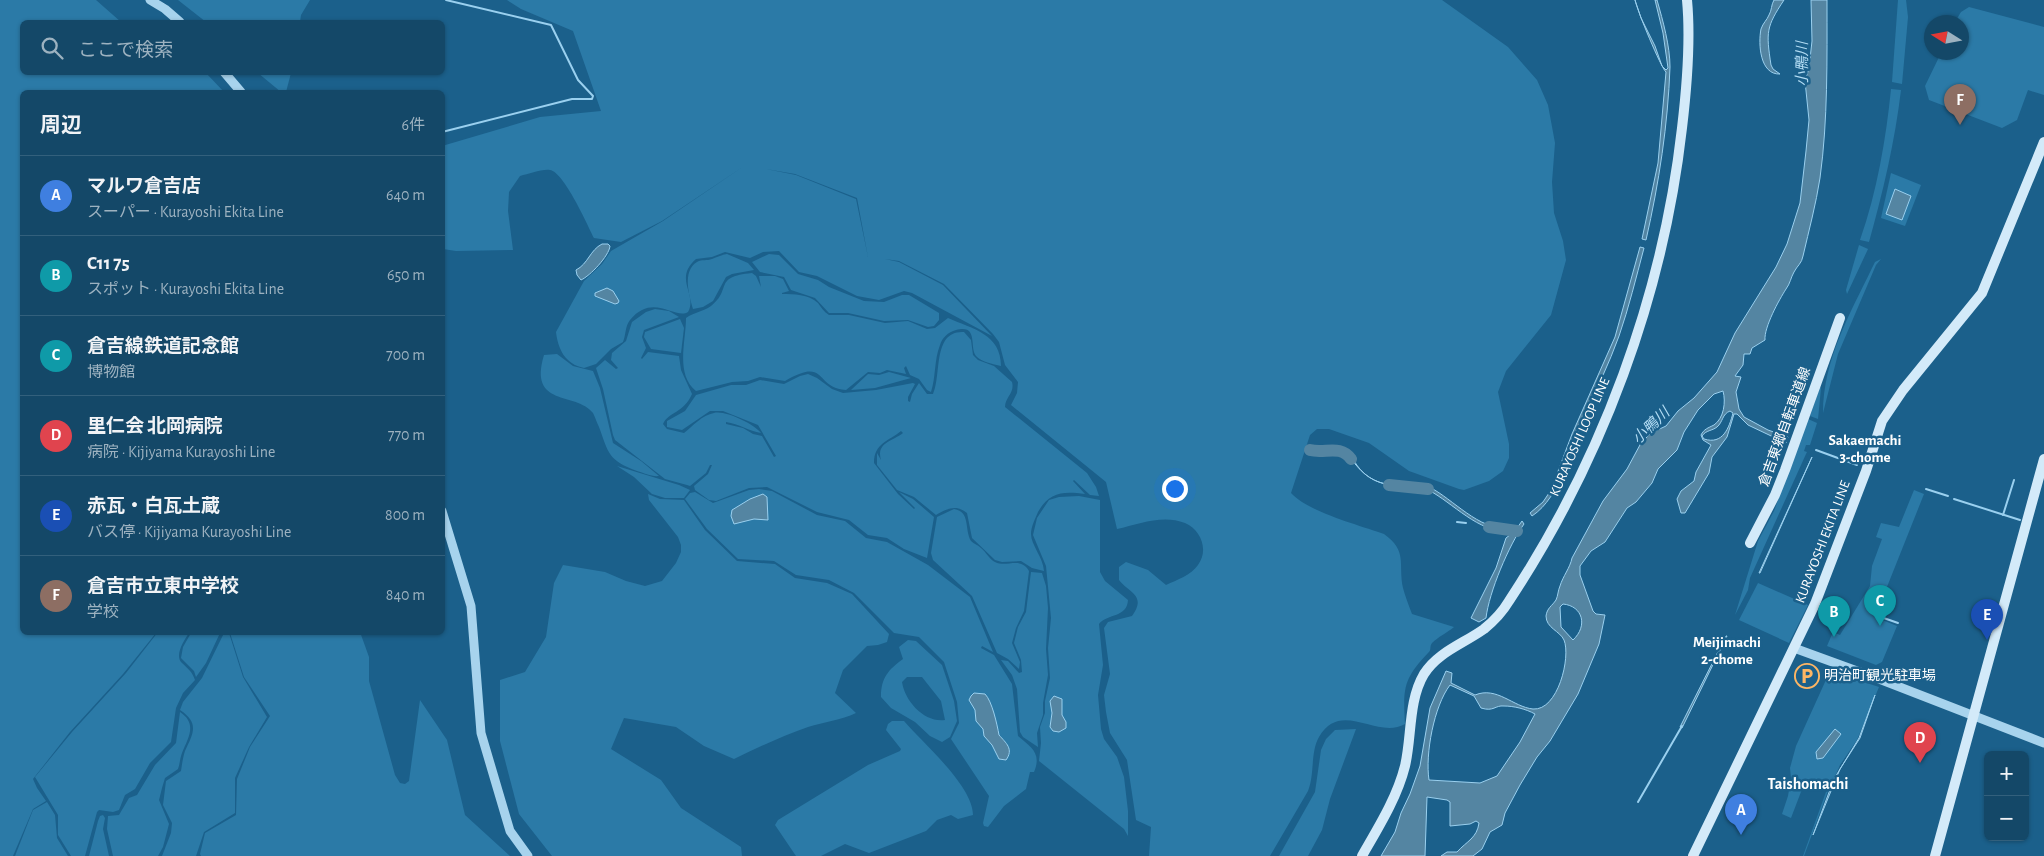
<!DOCTYPE html>
<html lang="ja">
<meta charset="utf-8">
<style>
:root{--surface:#144868;--page:#1d4f6e;--text:#f1f3f6;--muted:#9db2c0;--line:#33607c;--accent:#feb664}
body{margin:0;font-family:"Alegreya Sans","Noto Sans JP",sans-serif;background:var(--page);color:var(--text)}
.controls{position:absolute;right:15px;bottom:15px;display:grid;overflow:hidden;border-radius:8px;box-shadow:0 1px 4px #0004}
.controls button{width:45px;height:45px;display:grid;place-items:center;padding:0;border:0;border-bottom:1px solid var(--line);background:var(--surface);color:var(--text);font:25px sans-serif}
.compass{position:absolute;left:1924px;top:15px;width:45px;height:45px;border-radius:50%;background:var(--surface);box-shadow:0 1px 4px #0004;rotate:281deg}
.you{position:absolute;left:1174px;top:488px;width:18px;height:18px;margin:-12px;border:4px solid #fff;border-radius:50%;background:#1a73e8;box-shadow:0 0 0 8px #1a73e833}
.badge{display:grid;place-items:center;width:32px;height:32px;border-radius:50%;background:var(--accent);color:#fff;font-size:16px;font-weight:700}
.pin{position:absolute;translate:-50% -41px;filter:drop-shadow(0 1px 2px #0008)}
.pin::after{content:'';position:absolute;top:26px;width:18px;height:15px;background:inherit;clip-path:polygon(0 0,100% 0,50% 100%)}
.list{margin:0;padding:0;list-style:none}
h2{display:flex;justify-content:space-between;align-items:center;height:65px;margin:0;padding:0 20px;font-size:21px}
h2 small{font-size:16px;font-weight:400;color:var(--muted)}
.list li{display:grid;grid-template-columns:32px 1fr auto;gap:15px;align-items:center;box-sizing:border-box;height:80px;padding:0 20px;border-top:1px solid var(--line)}
.list b{display:block;font-size:19px;white-space:nowrap}
.list p{margin:0;font-size:16px;white-space:nowrap;color:var(--muted)}
.list em{font-size:16px;font-style:normal;color:var(--muted)}
.icon{flex:none;width:28px;height:28px;fill:none;stroke:currentColor;stroke-width:2;stroke-linecap:round;stroke-linejoin:round}
.map{position:relative;flex:none;width:2044px;height:856px;overflow:hidden}
.search{position:absolute;background:var(--surface);box-shadow:0 1px 4px #0004;left:20px;top:20px;width:425px;height:55px;display:flex;align-items:center;gap:12px;box-sizing:border-box;padding:0 18px;border-radius:8px;color:var(--muted);font-size:19px}
.panel{position:absolute;background:var(--surface);box-shadow:0 1px 4px #0004;left:20px;top:90px;width:425px;height:545px;border-radius:8px}
.map>svg:first-child{display:block}
.green{fill:#2b7aa7;fill-rule:evenodd}
.water{fill:#5485a2;stroke:#9ad0ef;fill-rule:evenodd}
.lines{fill:none;stroke-linecap:round;stroke-linejoin:round}
.stream{stroke:#9ad0ef;stroke-width:2}
.river{stroke:#5485a2;stroke-width:12}
.tertiary{stroke:#a7d3ed;stroke-width:9}
.secondary{stroke:#d3eaf9;stroke-width:10}
.labels{text-anchor:middle;dominant-baseline:central;stroke-width:5;stroke-linejoin:round;paint-order:stroke}
.street-label{font-size:14px;fill:#fff;stroke:#1b608b}
.poi-label{font-size:14px;fill:#fff;stroke:#1b608b;text-anchor:start}
.water-label{font-size:15px;font-style:italic;fill:#b2dcf4;stroke:#1b608b}
.neighbourhood-label{font-size:15px;font-weight:bold;fill:#fff;stroke:#1b608b}
.quarter-label{font-size:16px;font-weight:bold;fill:#fff;stroke:#1b608b}
</style>
<div class="map">
<svg width="2044" height="856" viewBox="0 0 2044 856">
<rect width="100%" height="100%" fill="#1b608b"/>
<g class="green">
<path d="M 0,0 L 96,0 L 121,22 L 22,22 L 22,72 L 206,73 L 224,92 L 22,92 L 22,632 L 156,633 L 123,674 L 70,732 L 33,779 L 37,788 L 46,801 L 33,809 L 13,856 L 0,856 Z"/>
<path d="M 178,0 L 310,0 L 301,15 L 300,22 L 206,22 Z"/>
<path d="M 507,0 L 1442,0 L 1508,47 L 1537,80 L 1548,105 L 1555,143 L 1552,182 L 1554,213 L 1563,241 L 1566,260 L 1551,315 L 1506,371 L 1498,392 L 1509,444 L 1509,458 L 1503,471 L 1489,481 L 1464,490 L 1459,489 L 1409,471 L 1369,443 L 1329,429 L 1317,429 L 1310,435 L 1291,493 C 1308,512 1359,525 1384,534 C 1408,551 1398,564 1403,588 C 1405,596 1409,606 1412,614 L 1454,627 C 1448,632 1438,637 1432,643 C 1429,647 1432,650 1428,653 C 1403,679 1403,689 1405,724 C 1377,740 1341,699 1319,737 C 1310,753 1315,774 1308,791 L 1270,856 L 1149,856 L 1151,827 L 1136,820 L 1127,760 L 1110,733 L 1106,712 L 1104,695 L 1110,674 L 1104,628 L 1108,622 L 1132,616 C 1147,595 1129,593 1119,580 L 1119,567 L 1126,562 L 1148,570 L 1166,585 C 1177,580 1191,575 1198,565 C 1209,550 1201,530 1185,523 C 1163,514 1139,524 1117,529 L 1106,482 L 1011,405 L 1017,393 L 1018,382 L 1005,365 L 999,342 L 993,334 L 944,284 L 899,261 L 885,259 L 899,262 L 943,285 L 992,336 L 912,293 L 904,291 L 879,300 L 857,296 L 817,276 L 799,272 L 779,251 L 763,252 L 750,258 L 725,252 L 712,257 L 696,259 C 673,279 698,294 688,312 C 675,320 653,292 630,320 C 625,326 626,335 623,342 L 611,349 L 596,364 L 584,368 C 565,364 558,349 556,332 L 584,281 L 602,264 L 611,251 L 663,221 L 744,166 L 662,221 L 621,242 L 594,238 C 588,226 564,172 550,170 C 541,169 529,174 520,176 L 509,192 L 508,211 L 513,250 L 456,251 L 443,249 L 442,146 L 540,117 L 601,111 L 573,31 L 521,9 ZM 766,169 L 795,174 L 857,198 L 868,257 L 856,199 L 796,175 Z"/>
<path d="M 1898,0 L 1906,0 L 1908,17 L 1902,84 L 1892,82 Z"/>
<path d="M 1969,7 L 2044,27 L 2044,95 L 2028,90 L 2017,120 L 2002,128 L 1929,100 L 1925,86 L 1941,53 L 1962,52 L 1962,22 L 1955,22 L 1961,12 Z"/>
<path d="M 258,73 L 291,73 L 286,92 L 281,92 Z"/>
<path d="M 1891,89 L 1901,90 C 1895,141 1883,192 1869,242 L 1860,240 C 1877,192 1886,139 1891,89 Z"/>
<path d="M 1891,173 L 1921,185 L 1905,226 L 1881,218 Z"/>
<path d="M 1859,245 L 1868,249 L 1847,294 L 1846,290 Z"/>
<path d="M 727,254 L 748,263 L 754,270 L 732,274 L 726,277 L 713,301 L 703,307 L 693,309 C 689,295 682,271 697,262 C 702,259 707,261 712,259 C 717,257 721,255 727,254 Z"/>
<path d="M 769,254 L 779,255 L 798,274 L 818,280 L 829,287 L 864,301 L 884,302 L 902,295 L 909,295 L 939,313 L 939,320 L 934,326 L 928,327 L 908,320 L 884,321 L 848,313 L 829,313 L 815,298 L 791,290 L 784,277 L 760,272 L 752,262 Z"/>
<path d="M 1881,259 L 1876,265 L 1838,354 L 1823,413 C 1823,360 1850,314 1872,268 L 1875,262 Z"/>
<path d="M 752,273 L 756,276 L 761,287 L 759,276 L 775,276 L 783,279 L 789,291 L 782,293 L 782,294 C 794,294 808,294 818,303 C 821,307 824,312 829,315 L 849,315 L 885,323 L 908,321 L 927,329 L 935,328 L 948,318 C 973,329 1001,334 1001,366 C 993,364 981,362 976,356 C 969,347 979,324 956,330 C 948,332 942,338 940,345 C 934,360 936,377 931,392 L 927,390 L 919,379 L 910,375 L 906,366 L 904,368 L 906,374 L 887,370 L 880,373 L 868,372 L 846,390 C 814,388 828,356 785,381 L 760,377 L 748,381 L 732,382 L 696,391 C 675,374 686,341 686,318 C 694,312 703,312 711,306 C 733,289 712,277 752,273 Z"/>
<path d="M 655,309 L 669,311 L 679,317 L 644,330 L 642,337 L 646,348 L 641,358 L 642,359 L 648,352 L 679,356 L 681,370 L 692,394 C 684,413 668,412 663,424 L 667,429 L 684,433 C 693,426 702,415 714,413 C 725,410 754,424 761,433 C 749,431 739,424 726,422 L 726,424 L 743,428 L 753,434 L 762,436 L 774,457 L 776,456 L 758,425 L 723,411 L 710,411 L 682,430 L 667,427 L 667,421 L 685,411 L 696,395 L 731,385 L 746,385 L 760,380 L 784,384 L 800,376 L 808,374 L 817,378 L 832,389 L 843,393 L 876,390 L 913,383 L 915,384 L 908,397 L 908,401 L 910,402 L 912,394 L 919,383 L 927,394 L 933,394 C 942,375 932,330 964,332 L 971,340 L 973,355 L 978,360 L 994,366 L 1012,382 C 1015,393 1005,397 1005,407 L 1087,473 L 1096,487 L 1099,496 L 1090,495 L 1074,480 L 1073,481 L 1085,494 C 1063,491 1049,492 1038,512 C 1035,519 1031,527 1031,534 C 1031,545 1043,557 1044,571 L 1032,568 L 1021,561 L 1002,562 L 995,560 L 972,538 L 967,513 C 956,504 947,509 936,515 L 914,497 L 897,490 L 877,465 L 877,453 L 881,460 C 876,443 891,442 903,433 L 901,431 C 889,441 874,443 874,463 L 898,494 L 914,509 L 915,508 L 899,492 L 913,499 L 934,517 L 927,558 L 904,549 L 887,538 L 868,535 L 849,520 L 817,512 L 767,487 L 749,488 L 716,501 L 709,500 L 695,490 L 694,486 L 708,474 L 712,465 L 710,465 L 706,473 L 690,486 L 687,485 L 665,479 L 615,440 L 613,435 L 603,389 L 596,368 L 605,360 L 616,369 L 618,368 L 611,360 L 612,353 L 626,341 L 632,322 L 646,312 Z"/>
<path d="M 680,319 L 684,328 L 681,353 L 651,349 L 644,337 L 645,332 Z"/>
<path d="M 557,354 L 573,366 L 593,371 L 600,388 L 613,443 L 641,461 L 659,476 C 652,477 644,473 637,471 C 608,460 609,454 599,427 C 597,423 595,417 593,413 C 576,391 528,408 544,355 Z"/>
<path d="M 889,372 L 911,378 L 875,388 L 851,390 L 868,374 L 879,375 Z"/>
<path d="M 1820,387 L 1821,388 L 1818,419 L 1810,416 Z"/>
<path d="M 1808,419 L 1817,423 L 1810,445 L 1806,445 L 1804,451 L 1807,452 L 1806,454 L 1750,578 L 1748,590 L 1735,615 L 1758,541 L 1774,511 Z"/>
<path d="M 617,466 L 679,485 L 690,490 L 684,498 L 665,498 L 652,494 L 634,477 Z"/>
<path d="M 759,489 L 772,491 L 817,515 L 845,521 L 866,538 L 887,542 L 928,565 L 970,597 L 993,652 L 982,646 L 981,648 L 994,655 L 1012,684 L 1018,736 C 1031,747 1042,753 1034,772 L 1030,772 L 1026,789 L 1004,806 L 988,827 L 984,826 L 983,823 L 989,796 L 951,739 L 959,723 L 957,702 L 944,662 L 919,637 L 894,633 L 854,593 L 829,580 L 796,575 L 774,561 L 738,559 L 707,529 L 685,499 L 690,493 L 695,492 L 713,503 L 749,490 Z"/>
<path d="M 1914,490 L 1924,494 L 1875,617 L 1897,626 L 1882,662 L 1876,665 L 1827,646 L 1833,632 L 1840,635 L 1870,586 L 1872,566 L 1882,539 L 1876,537 L 1881,523 L 1899,527 Z"/>
<path d="M 648,494 L 660,499 L 684,500 L 705,530 L 737,561 L 775,564 L 795,578 L 827,583 L 852,594 L 889,634 L 887,642 L 878,645 L 867,646 L 843,670 L 835,693 L 856,713 C 841,720 824,722 808,727 C 783,736 758,747 734,759 L 704,746 L 676,727 L 624,718 L 611,749 L 661,780 L 681,808 L 741,847 L 742,856 L 552,856 L 519,814 L 500,741 L 500,680 L 525,672 L 546,637 L 554,583 L 563,565 L 605,572 L 626,581 L 645,586 L 662,581 L 676,563 L 681,552 L 681,545 L 678,537 L 649,500 Z"/>
<path d="M 1079,496 L 1100,500 L 1100,572 L 1105,581 L 1128,600 C 1127,618 1108,613 1099,624 L 1103,665 L 1098,695 L 1101,729 L 1104,739 L 1117,757 L 1124,777 L 1128,811 L 1128,836 L 1124,829 L 1039,761 L 1041,743 L 1040,727 L 1045,713 L 1045,701 L 1050,678 L 1048,648 L 1051,618 L 1046,566 L 1033,535 L 1037,518 L 1049,500 L 1059,497 Z"/>
<path d="M 954,509 C 971,512 964,529 971,541 C 974,544 978,545 981,548 C 986,552 990,560 995,562 C 1007,568 1020,556 1029,571 L 1024,611 L 1016,628 L 1012,643 L 1020,662 L 1019,669 L 1008,659 L 997,653 L 972,596 L 933,560 L 931,553 L 937,517 Z"/>
<path d="M 1031,572 L 1042,573 L 1046,586 L 1048,608 L 1046,649 L 1048,675 L 1043,703 L 1043,715 L 1037,733 L 1038,747 L 1023,737 L 1020,732 L 1017,689 L 1012,675 L 1001,660 L 1008,661 L 1019,673 L 1022,672 L 1021,660 L 1014,643 L 1018,627 L 1026,612 Z"/>
<path d="M 1758,583 L 1808,605 L 1789,643 L 1739,620 Z"/>
<path d="M 158,632 L 189,633 C 184,640 174,656 182,663 C 188,669 192,671 195,680 L 183,693 L 176,708 L 171,742 L 150,763 L 135,789 L 125,795 L 119,810 L 113,812 L 99,810 L 97,812 L 85,856 L 71,856 L 58,835 L 58,815 L 35,777 L 72,732 L 126,673 Z"/>
<path d="M 360,632 L 369,657 L 369,681 L 395,775 L 400,783 L 405,784 L 409,781 L 420,700 L 447,740 L 465,815 L 510,856 L 201,856 L 200,854 L 205,833 L 236,815 L 237,779 L 250,747 L 270,716 L 244,677 L 230,633 Z"/>
<path d="M 191,633 L 220,633 L 206,663 L 196,677 L 194,671 L 181,658 L 183,647 Z"/>
<path d="M 224,633 L 229,633 L 243,677 L 267,717 L 249,747 L 235,778 L 235,813 L 204,832 L 196,856 L 162,856 L 171,833 L 172,823 L 163,805 L 166,781 L 181,771 C 182,764 183,757 185,751 C 193,734 200,723 180,710 L 183,702 L 202,678 Z"/>
<path d="M 908,640 L 916,641 L 942,665 L 954,701 L 957,721 L 950,737 L 942,742 L 930,736 L 915,722 L 891,708 L 881,697 C 881,678 888,670 903,659 L 899,647 ZM 907,677 L 922,677 L 941,701 L 945,720 C 925,723 905,702 902,682 Z"/>
<path d="M 1830,671 L 1879,687 L 1857,740 L 1840,765 L 1829,790 L 1804,784 L 1791,818 L 1782,814 L 1788,796 L 1791,778 L 1790,768 L 1796,746 Z"/>
<path d="M 180,712 C 198,724 188,738 182,753 C 180,758 180,763 178,769 L 165,778 L 162,788 L 159,800 L 169,824 L 163,847 L 158,856 L 113,856 L 107,829 L 108,816 L 119,815 L 129,798 L 137,795 L 155,765 L 176,743 Z"/>
<path d="M 892,721 L 904,721 C 923,743 973,786 973,815 L 958,819 L 951,815 L 937,820 L 926,831 L 869,853 L 845,844 L 821,856 L 796,856 L 775,825 L 778,820 L 868,765 L 900,751 L 901,749 L 886,730 L 888,724 Z"/>
<path d="M 1356,729 L 1330,799 L 1322,830 L 1308,856 L 1279,856 L 1315,792 L 1321,750 L 1326,739 L 1335,730 Z"/>
<path d="M 1828,791 L 1804,856 L 1803,856 L 1826,792 Z"/>
<path d="M 47,802 L 55,815 L 57,838 L 68,856 L 15,856 L 33,810 Z"/>
<path d="M 103,815 L 105,818 L 103,829 L 109,856 L 89,856 L 98,821 L 100,816 Z"/>
</g>
<g class="water">
<path d="M 1635,0 L 1641,18 L 1655,46 L 1662,66 L 1666,70 L 1668,68 L 1663,33 L 1655,0 L 1657,0 C 1663,21 1670,46 1670,67 C 1668,124 1659,183 1646,240 L 1642,239 L 1658,163 L 1666,72 C 1661,68 1637,10 1635,0 Z"/>
<path d="M 1774,0 L 1784,0 C 1766,27 1766,32 1771,65 L 1773,69 L 1780,74 C 1760,75 1758,44 1761,29 C 1763,23 1767,20 1769,15 C 1772,10 1771,5 1774,0 Z"/>
<path d="M 1811,0 L 1827,0 C 1827,59 1828,120 1820,178 C 1816,204 1809,230 1803,256 C 1802,263 1797,266 1794,272 C 1791,277 1790,284 1786,289 C 1779,300 1764,327 1765,340 L 1752,348 L 1750,354 L 1744,354 L 1743,365 L 1735,376 L 1741,377 L 1736,392 L 1739,409 L 1744,417 L 1768,430 L 1788,437 L 1786,443 L 1748,425 L 1737,414 L 1734,414 L 1727,437 L 1712,457 L 1709,473 L 1685,513 L 1681,513 L 1677,499 L 1681,491 L 1694,481 L 1696,472 L 1711,445 L 1703,440 L 1701,435 C 1704,429 1708,428 1714,425 C 1724,418 1726,402 1723,391 L 1714,394 L 1698,410 L 1684,432 L 1677,450 L 1658,469 L 1652,483 L 1636,502 L 1627,508 L 1605,542 L 1591,551 L 1580,566 L 1580,575 L 1593,611 L 1596,614 L 1605,615 L 1599,644 L 1578,694 L 1550,741 L 1537,757 L 1520,785 L 1505,813 L 1502,825 L 1490,832 L 1482,849 L 1473,856 L 1441,856 L 1447,852 L 1457,852 C 1467,841 1477,838 1479,823 L 1476,821 L 1470,824 L 1450,826 L 1450,802 L 1447,800 L 1427,797 L 1425,856 L 1381,856 L 1395,832 L 1401,813 L 1410,794 L 1420,766 L 1430,708 L 1446,671 L 1452,673 L 1451,683 L 1475,695 C 1497,686 1513,707 1533,709 C 1558,711 1571,657 1564,640 C 1560,631 1546,628 1546,616 C 1547,608 1552,606 1556,600 C 1558,596 1558,590 1560,586 C 1563,576 1570,568 1572,558 L 1603,501 L 1627,469 L 1641,443 L 1651,433 L 1666,426 L 1678,411 L 1694,398 L 1717,372 L 1735,333 L 1776,267 L 1787,244 L 1800,203 L 1806,151 L 1809,120 L 1805,81 L 1809,68 L 1812,41 ZM 1730,411 L 1733,413 C 1729,428 1723,445 1704,439 L 1702,436 C 1706,430 1712,431 1717,427 C 1723,422 1722,414 1730,411 ZM 1563,604 C 1583,606 1588,626 1573,640 L 1561,627 L 1560,607 ZM 1450,685 L 1474,696 L 1481,708 C 1494,712 1495,705 1504,706 C 1514,706 1526,709 1535,714 L 1520,742 L 1497,776 L 1480,783 L 1429,780 C 1425,754 1434,706 1450,685 Z"/>
<path d="M 1895,189 L 1911,196 L 1902,220 L 1886,214 Z"/>
<path d="M 602,244 L 608,244 L 610,246 C 609,256 590,276 581,280 L 577,275 L 576,270 C 588,264 590,250 602,244 Z"/>
<path d="M 1640,247 L 1644,248 C 1636,278 1629,307 1619,336 C 1609,364 1596,390 1584,417 C 1571,448 1561,497 1532,516 L 1530,513 L 1543,502 L 1551,490 L 1572,434 L 1615,337 Z"/>
<path d="M 607,288 L 613,291 L 619,301 L 618,303 L 615,304 L 595,296 L 595,293 Z"/>
<path d="M 1339,450 L 1351,454 C 1357,470 1370,481 1386,484 C 1393,485 1401,485 1405,487 C 1384,485 1370,482 1356,465 C 1350,459 1347,454 1339,450 Z"/>
<path d="M 1812,457 L 1760,573 L 1759,573 Z"/>
<path d="M 1411,485 C 1418,485 1425,486 1431,488 C 1451,498 1482,532 1504,526 L 1505,529 C 1482,535 1450,501 1430,491 C 1425,488 1417,488 1411,487 Z"/>
<path d="M 763,494 L 767,497 L 768,520 L 754,519 L 734,524 L 731,516 L 732,510 L 750,499 Z"/>
<path d="M 1522,521 L 1524,524 C 1509,545 1489,592 1486,618 L 1479,622 L 1471,618 L 1496,568 L 1506,538 L 1515,531 Z"/>
<path d="M 1726,636 L 1727,636 L 1682,728 L 1680,727 Z"/>
<path d="M 974,693 L 985,694 C 992,701 997,724 999,735 C 1006,743 1014,749 1006,760 L 999,759 L 992,745 L 984,736 L 983,729 L 976,721 L 975,710 L 969,700 L 971,696 Z"/>
<path d="M 1875,695 L 1860,738 L 1840,769 L 1813,835 L 1834,779 L 1859,738 Z"/>
<path d="M 1054,696 L 1062,699 L 1062,715 L 1066,722 L 1066,728 L 1059,732 L 1053,731 L 1050,727 L 1052,713 L 1050,701 Z"/>
<path d="M 1835,729 L 1841,734 L 1823,758 L 1817,759 L 1816,752 Z"/>
</g>
<g class="lines">
<g class="stream">
<path d="M 442,132 L 572,99 L 592,99 L 593,96 L 578,80 L 551,25 L 446,0"/>
<path d="M 1816,450 L 1857,465"/>
<path d="M 1926,489 L 1948,496"/>
<path d="M 1954,499 L 2020,520"/>
<path d="M 2003,515 L 2014,480"/>
<path d="M 1457,522 L 1466,523"/>
<path d="M 1878,616 L 1898,623"/>
<path d="M 1638,802 L 1682,726"/>
</g>
<g class="river">
<path d="M 1310,450 C 1325,454 1340,444 1351,459"/>
<path d="M 1389,485 L 1428,489"/>
<path d="M 1489,527 L 1517,531"/>
</g>
<g class="tertiary">
<path d="M 150,0 L 165,9 L 180,22"/>
<path d="M 224,72 L 241,92"/>
<path d="M 442,511 L 471,606 L 481,733 L 510,831 L 528,856"/>
<path d="M 1794,648 L 1879,679 L 2044,743"/>
</g>
<g class="secondary">
<path d="M 1750,543 L 1775,495 L 1785,470 L 1840,318"/>
<path d="M 1362,856 C 1378,828 1397,798 1405,766 C 1412,737 1408,701 1424,674 C 1438,652 1463,644 1484,629 C 1494,621 1503,611 1509,601 C 1602,460 1663,296 1682,128 C 1687,86 1691,42 1687,0"/>
<path d="M 1693,856 L 1815,604 L 1866,471 L 1882,421 L 1903,390 L 1982,293 L 2044,142"/>
<path d="M 1935,856 L 2044,459"/>
</g>
</g>
<defs>
<symbol id="parking-ring" viewBox="-11 -11 22 22"><circle r="9.5" fill="#1b608b" stroke="#feb664" stroke-width="1.5"/><path d="M-3.5-5.5H1a3.5 3.5 0 0 1 0 7H-1V5.5H-3.5ZM-1-3.4V-.6H.8a1.4 1.4 0 0 0 0-2.8Z" fill="#feb664"/></symbol>
</defs>
<g fill-rule="evenodd">
<use href="#parking-ring" x="1793" y="662" width="28" height="28"/>
</g>
<g class="labels">
<g class="street-label">
<text transform="translate(1785 427) rotate(-70)">倉吉東郷自転車道線</text>
<text transform="translate(1580 437) rotate(-66)">KURAYOSHI LOOP LINE</text>
<text transform="translate(1823 542) rotate(-69)">KURAYOSHI EKITA LINE</text>
</g>
<g class="poi-label">
<text x="1824" y="676">明治町観光駐車場</text>
</g>
<g class="water-label">
<text transform="translate(1802 64) rotate(-90)">小鴨川</text>
<text transform="translate(1651 426) rotate(-44)">小鴨川</text>
</g>
<g class="neighbourhood-label">
<text x="1865" y="440">Sakaemachi<tspan x="1865" dy="17">3-chome</tspan></text>
<text x="1727" y="642">Meijimachi<tspan x="1727" dy="17">2-chome</tspan></text>
</g>
<g class="quarter-label">
<text x="1808" y="784">Taishomachi</text>
</g>
</g>
</svg>
<div class="controls">
<button>+</button>
<button>−</button>
</div>
<svg class="compass" viewBox="-18 -18 36 36"><path d="M0-13l5 13h-10z" fill="#e53935"/><path d="M0 13l5-13h-10z" fill="#9db2c0"/></svg>
<div class="you"></div>
<div class="pin badge" style="left:1741px;top:835px;background:#3f7fe0">A</div>
<div class="pin badge" style="left:1834px;top:637px;background:#0f9aa8">B</div>
<div class="pin badge" style="left:1880px;top:626px;background:#0f9aa8">C</div>
<div class="pin badge" style="left:1920px;top:763px;background:#e0444e">D</div>
<div class="pin badge" style="left:1987px;top:640px;background:#1a4fb4">E</div>
<div class="pin badge" style="left:1960px;top:125px;background:#8d6e63">F</div>
<div class="search"><svg class="icon" aria-label="search" viewBox="0 0 24 24"><circle cx="10" cy="10" r="6"/><path d="M15 15l6 6"/></svg>ここで検索</div>
<section class="panel">
<h2>周辺<small>6件</small></h2>
<ul class="list">
<li><span class="badge" style="background:#3f7fe0">A</span><div><b>マルワ倉吉店</b><p>スーパー · Kurayoshi Ekita Line</p></div><em>640 m</em></li>
<li><span class="badge" style="background:#0f9aa8">B</span><div><b>C11 75</b><p>スポット · Kurayoshi Ekita Line</p></div><em>650 m</em></li>
<li><span class="badge" style="background:#0f9aa8">C</span><div><b>倉吉線鉄道記念館</b><p>博物館</p></div><em>700 m</em></li>
<li><span class="badge" style="background:#e0444e">D</span><div><b>里仁会 北岡病院</b><p>病院 · Kijiyama Kurayoshi Line</p></div><em>770 m</em></li>
<li><span class="badge" style="background:#1a4fb4">E</span><div><b>赤瓦・白瓦土蔵</b><p>バス停 · Kijiyama Kurayoshi Line</p></div><em>800 m</em></li>
<li><span class="badge" style="background:#8d6e63">F</span><div><b>倉吉市立東中学校</b><p>学校</p></div><em>840 m</em></li>
</ul>
</section>
</div>
